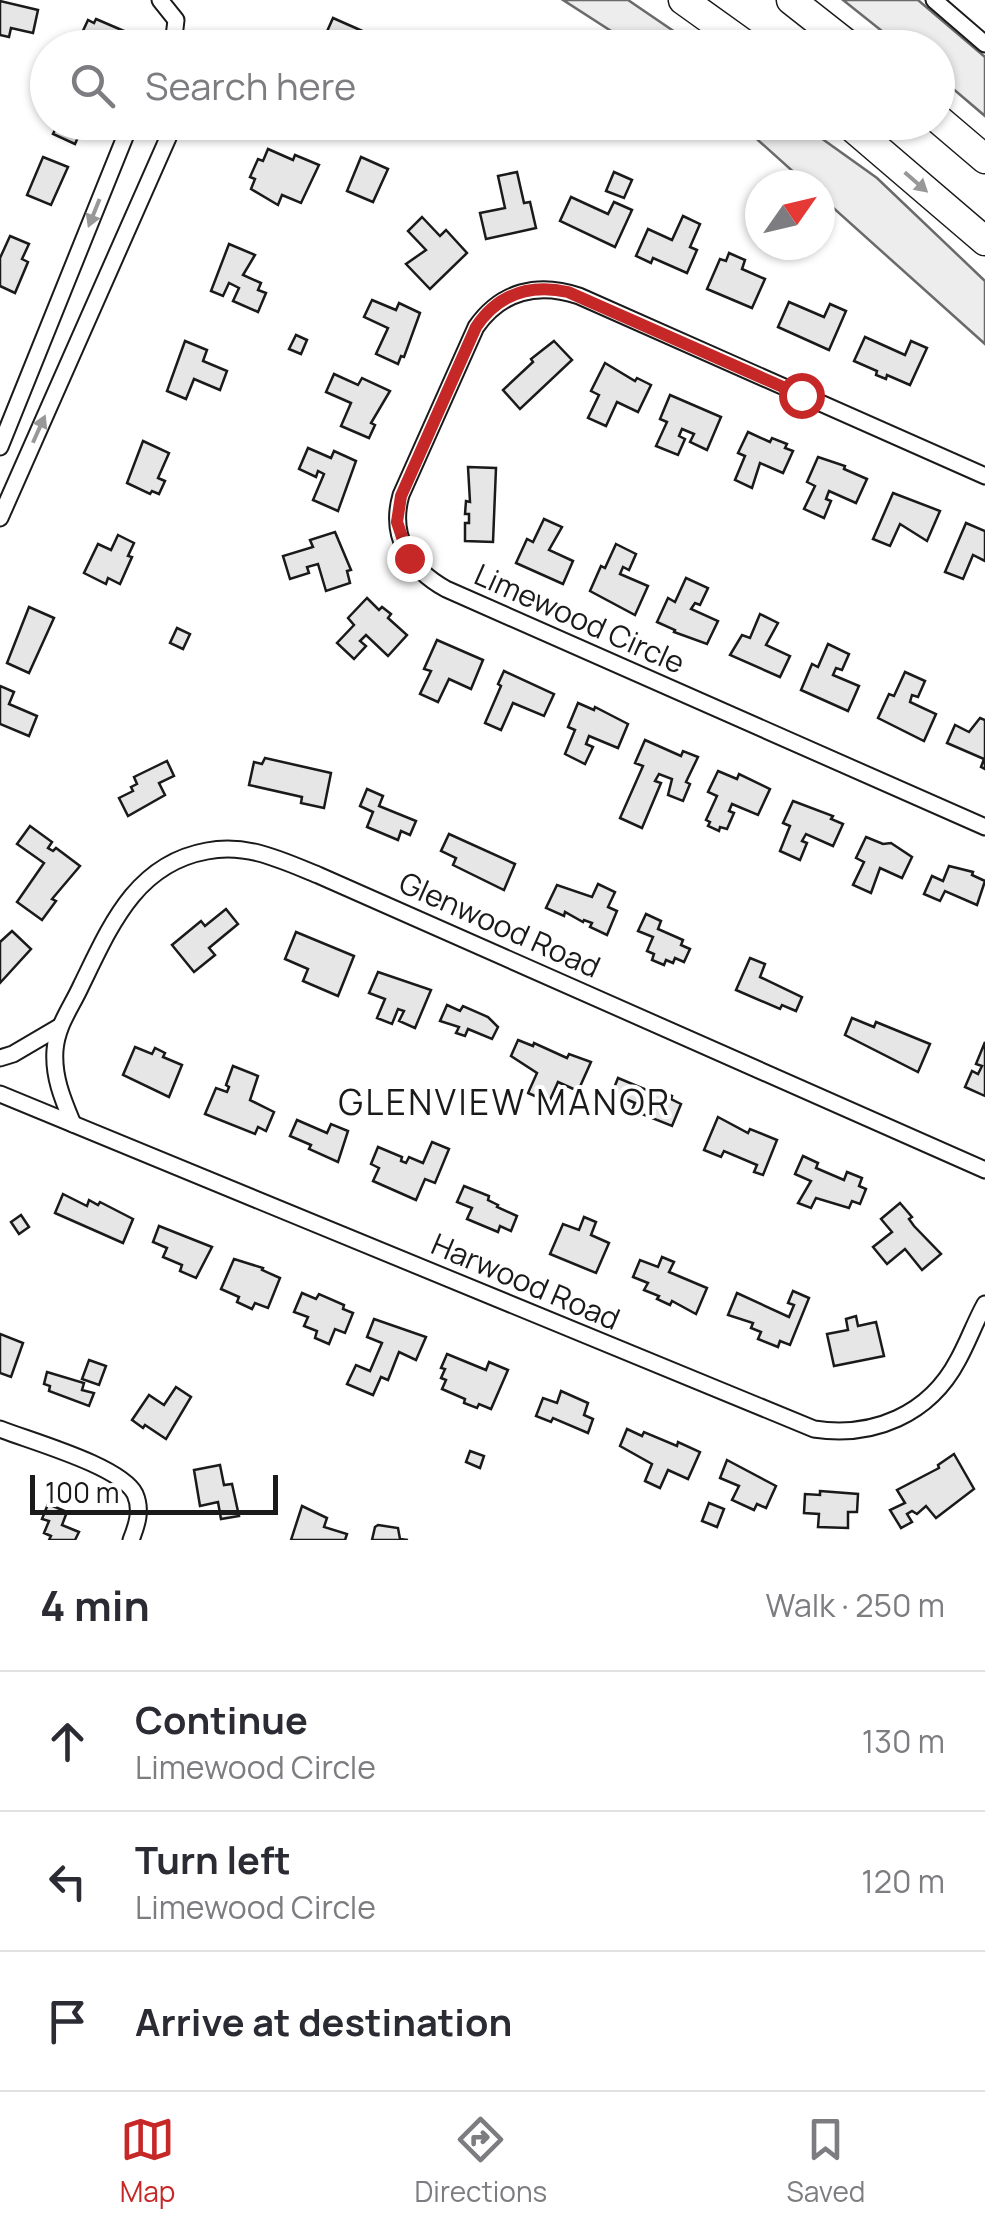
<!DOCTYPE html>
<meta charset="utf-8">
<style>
:root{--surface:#fff;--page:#f7f7f7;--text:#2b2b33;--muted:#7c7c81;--line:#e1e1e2;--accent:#c62828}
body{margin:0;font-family:Manrope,sans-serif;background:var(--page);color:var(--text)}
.compass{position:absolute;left:745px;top:170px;width:90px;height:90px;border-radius:50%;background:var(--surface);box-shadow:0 2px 8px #0004;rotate:56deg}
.scale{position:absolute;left:30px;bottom:25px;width:248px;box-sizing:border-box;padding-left:10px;border:5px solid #1a1a1a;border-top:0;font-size:28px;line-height:35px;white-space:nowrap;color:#1a1a1a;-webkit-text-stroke:8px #fff;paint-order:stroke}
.stop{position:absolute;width:30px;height:30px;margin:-22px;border:8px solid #c62828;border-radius:50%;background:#fff}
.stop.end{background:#c62828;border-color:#fff;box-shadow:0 2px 10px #0008}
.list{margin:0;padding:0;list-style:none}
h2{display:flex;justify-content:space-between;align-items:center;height:130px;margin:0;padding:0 40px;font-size:42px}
h2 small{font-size:32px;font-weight:400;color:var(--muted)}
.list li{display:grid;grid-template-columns:65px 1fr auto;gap:30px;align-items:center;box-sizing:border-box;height:140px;padding:0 40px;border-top:2px solid var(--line)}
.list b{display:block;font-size:38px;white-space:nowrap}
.list p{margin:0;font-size:32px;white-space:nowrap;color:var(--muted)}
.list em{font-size:32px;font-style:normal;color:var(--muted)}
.icon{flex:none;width:55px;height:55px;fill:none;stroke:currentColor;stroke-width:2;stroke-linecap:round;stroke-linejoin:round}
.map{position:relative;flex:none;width:985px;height:1540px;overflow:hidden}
.search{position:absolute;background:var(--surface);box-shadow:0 2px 8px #0004;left:30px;right:30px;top:30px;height:110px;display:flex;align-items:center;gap:25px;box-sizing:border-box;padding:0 35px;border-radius:55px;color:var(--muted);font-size:38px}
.sheet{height:550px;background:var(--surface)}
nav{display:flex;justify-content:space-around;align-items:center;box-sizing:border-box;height:140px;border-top:2px solid var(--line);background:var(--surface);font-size:28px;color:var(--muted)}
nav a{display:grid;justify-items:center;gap:5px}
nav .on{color:var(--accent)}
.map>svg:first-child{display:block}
.built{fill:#ededed;stroke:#6a6a6a;stroke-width:2.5}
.building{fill:#e6e6e6;stroke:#1a1a1a;stroke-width:2.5}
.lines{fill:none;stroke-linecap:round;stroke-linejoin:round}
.street-casing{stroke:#1a1a1a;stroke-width:19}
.highway-casing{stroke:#1a1a1a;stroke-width:31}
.street{stroke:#fff;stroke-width:15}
.highway{stroke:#fff;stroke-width:28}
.oneway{fill:#989898}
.route{stroke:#c62828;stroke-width:12}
.labels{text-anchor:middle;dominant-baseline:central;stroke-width:8;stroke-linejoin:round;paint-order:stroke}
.street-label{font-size:30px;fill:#1a1a1a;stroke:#fff}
.quarter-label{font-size:35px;letter-spacing:2.5px;fill:#1a1a1a;stroke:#fff}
</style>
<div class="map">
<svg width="985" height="1540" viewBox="0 0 985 1540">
<rect width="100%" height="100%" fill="#fff"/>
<g class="built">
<path d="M 563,0 L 628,0 L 697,47 L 636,47 Z"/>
<path d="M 843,0 L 918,0 L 985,57 L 985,116 L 938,76 L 938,48 L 902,47 Z"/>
<path d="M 739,123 L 800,123 L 877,178 L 985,281 L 985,344 L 820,196 L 820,185 L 808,185 Z"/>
</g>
<g class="building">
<path d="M 0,1 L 38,10 L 33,33 L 11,28 L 9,37 L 0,35 Z"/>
<path d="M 333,18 L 385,41 L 382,48 L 321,45 Z"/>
<path d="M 96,19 L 124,31 L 117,48 L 86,48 L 91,36 L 82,33 L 88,20 L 94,23 Z"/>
<path d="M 59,122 L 93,122 L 89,131 L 82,128 L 75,144 L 53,134 Z"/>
<path d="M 268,149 L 293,160 L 295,155 L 319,165 L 301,203 L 282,195 L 278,205 L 251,189 L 255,179 L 250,177 L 258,159 L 263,161 Z"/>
<path d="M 43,157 L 68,167 L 51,205 L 27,195 Z"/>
<path d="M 361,157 L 388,169 L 373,202 L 347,191 Z"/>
<path d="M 517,172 L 524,203 L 530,202 L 536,228 L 486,239 L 480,213 L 505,208 L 498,176 Z"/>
<path d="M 614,172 L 632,180 L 624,198 L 606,191 Z"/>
<path d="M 571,197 L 608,214 L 614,202 L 632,210 L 615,247 L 560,221 Z"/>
<path d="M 683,216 L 700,224 L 690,247 L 697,250 L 687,273 L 653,258 L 651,263 L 636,256 L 648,229 L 672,240 Z"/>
<path d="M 422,217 L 440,236 L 446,230 L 467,253 L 430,289 L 406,264 L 426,250 L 408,231 Z"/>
<path d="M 10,236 L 29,244 L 22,259 L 28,262 L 15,293 L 0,286 L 0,258 Z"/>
<path d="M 229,244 L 255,255 L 243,275 L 261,283 L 258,290 L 266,293 L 258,312 L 233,301 L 239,288 L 229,283 L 223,296 L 211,291 Z"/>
<path d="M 729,253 L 745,260 L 742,269 L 765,279 L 752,308 L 707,289 L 720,259 L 726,261 Z"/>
<path d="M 372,300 L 396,310 L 399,303 L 420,313 L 404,357 L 401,356 L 398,364 L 376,354 L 388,328 L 364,317 Z"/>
<path d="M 789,302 L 824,317 L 830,304 L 846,311 L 829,350 L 778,327 Z"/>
<path d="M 296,335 L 307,340 L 301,354 L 289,349 Z"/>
<path d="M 865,337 L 905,355 L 911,341 L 927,348 L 910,385 L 887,375 L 886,379 L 876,375 L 877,371 L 854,361 Z"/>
<path d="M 185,341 L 207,350 L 203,361 L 227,371 L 220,390 L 194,379 L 186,399 L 167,391 Z"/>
<path d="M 554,341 L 572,360 L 520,409 L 503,390 L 533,362 L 531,359 Z"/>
<path d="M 605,363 L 635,381 L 637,378 L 651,385 L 638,412 L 617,402 L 606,426 L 588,418 L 599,395 L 591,391 Z"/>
<path d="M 334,374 L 358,385 L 362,378 L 390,391 L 371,423 L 375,425 L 369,438 L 341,426 L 351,403 L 326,392 Z"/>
<path d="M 670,395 L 721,417 L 707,450 L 690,442 L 694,434 L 682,429 L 679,436 L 685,439 L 678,455 L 656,446 L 667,422 L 660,419 Z"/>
<path d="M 748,432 L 770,442 L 772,438 L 787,444 L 785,448 L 793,451 L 783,473 L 760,463 L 752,488 L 735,480 L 745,456 L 738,453 Z"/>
<path d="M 143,441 L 169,453 L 158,478 L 165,481 L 159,494 L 152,491 L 150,494 L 127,483 Z"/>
<path d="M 308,448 L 331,458 L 334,451 L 356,461 L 338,511 L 313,500 L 324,474 L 318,471 L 316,477 L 299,469 Z"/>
<path d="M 818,457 L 845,466 L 844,469 L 867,479 L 856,503 L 829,491 L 826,499 L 831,501 L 824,518 L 804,509 L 815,486 L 807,482 Z"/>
<path d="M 468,467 L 496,468 L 493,542 L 465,541 L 465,523 L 469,523 L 469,514 L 465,514 L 466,501 L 470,502 Z"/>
<path d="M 893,493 L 940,511 L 927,541 L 900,524 L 890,546 L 873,539 Z"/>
<path d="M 544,519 L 562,527 L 549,550 L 573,561 L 563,584 L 516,563 L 527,539 L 533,542 Z"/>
<path d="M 966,523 L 985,531 L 985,561 L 973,555 L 963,579 L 945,572 Z"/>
<path d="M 335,532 L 351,570 L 347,571 L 350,583 L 326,591 L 318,564 L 307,567 L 309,573 L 290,579 L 283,556 L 313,547 L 310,540 Z"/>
<path d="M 118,535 L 134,543 L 128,556 L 132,557 L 120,584 L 108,578 L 106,584 L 84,573 L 98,544 L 111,550 Z"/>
<path d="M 616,544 L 636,554 L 629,570 L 623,567 L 620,574 L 648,586 L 635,615 L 590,591 L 601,566 L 605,568 Z"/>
<path d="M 686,578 L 708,588 L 700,605 L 695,603 L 691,609 L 718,621 L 707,644 L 674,632 L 675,630 L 657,622 L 668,598 L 675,602 Z"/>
<path d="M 367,598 L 379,610 L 382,607 L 391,614 L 388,618 L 407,635 L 388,656 L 366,635 L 360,641 L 366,646 L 354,659 L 337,643 L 354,625 L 348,618 Z"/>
<path d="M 29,607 L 54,618 L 29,673 L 7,663 Z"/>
<path d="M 760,614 L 778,623 L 766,645 L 790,656 L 780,677 L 730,655 L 742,635 L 750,638 Z"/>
<path d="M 177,628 L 190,634 L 183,649 L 170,643 Z"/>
<path d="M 437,640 L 483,660 L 471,689 L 449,679 L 438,702 L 420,694 L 431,671 L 424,669 Z"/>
<path d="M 828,644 L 849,654 L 842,670 L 836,668 L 833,675 L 859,686 L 848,711 L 801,690 L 812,664 L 818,667 Z"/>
<path d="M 504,671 L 554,694 L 544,716 L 513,703 L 501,730 L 485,723 L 501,686 L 498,684 Z"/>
<path d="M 905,672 L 925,681 L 918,697 L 912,695 L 910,702 L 936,714 L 924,741 L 878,718 L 889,694 L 894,696 Z"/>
<path d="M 0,686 L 14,692 L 9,704 L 37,716 L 29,736 L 0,724 Z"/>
<path d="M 578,703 L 594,710 L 595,707 L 628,724 L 618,748 L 589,736 L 586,744 L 593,747 L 585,764 L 565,754 L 575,730 L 568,727 Z"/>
<path d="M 980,718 L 985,720 L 985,769 L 981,767 L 984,759 L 947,743 L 955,725 L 969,732 Z"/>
<path d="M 645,740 L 681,756 L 683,751 L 698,757 L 686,782 L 690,784 L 683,801 L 668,795 L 672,779 L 659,774 L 655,781 L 661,783 L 642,828 L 620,818 L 643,766 L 635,763 Z"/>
<path d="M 265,758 L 331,773 L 324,808 L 301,803 L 302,797 L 249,785 L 254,762 L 262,764 Z"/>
<path d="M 167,761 L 174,776 L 159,783 L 165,795 L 128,816 L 119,798 L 133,791 L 131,787 L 137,784 L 134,777 Z"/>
<path d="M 718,771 L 737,779 L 739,774 L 770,789 L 758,815 L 732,804 L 729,811 L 734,813 L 727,829 L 720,827 L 719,831 L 708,826 L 710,822 L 706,820 L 717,796 L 708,792 Z"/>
<path d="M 367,789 L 383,796 L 379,806 L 416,821 L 410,835 L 401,831 L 398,840 L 367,827 L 373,812 L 360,806 Z"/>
<path d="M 793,801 L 833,816 L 831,819 L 843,824 L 833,846 L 806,834 L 802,841 L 807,843 L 800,860 L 780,851 L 790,826 L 783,823 Z"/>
<path d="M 30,826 L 52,842 L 48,848 L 53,851 L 56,848 L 80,866 L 52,899 L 56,901 L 42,920 L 17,902 L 44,863 L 17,844 Z"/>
<path d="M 449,834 L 515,864 L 504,890 L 453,865 L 456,858 L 441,851 Z"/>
<path d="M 866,837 L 883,844 L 891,843 L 912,857 L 902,878 L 880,868 L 871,893 L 853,885 L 864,862 L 856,858 Z"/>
<path d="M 949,866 L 973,872 L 972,875 L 985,881 L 977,905 L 945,891 L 940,901 L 924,894 L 932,876 L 943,881 Z"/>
<path d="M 598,884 L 615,892 L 608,907 L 617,911 L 607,935 L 590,927 L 592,923 L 584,920 L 583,922 L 565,912 L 564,916 L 546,908 L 557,885 L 592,897 Z"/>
<path d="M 226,909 L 238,924 L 209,948 L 215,955 L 194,972 L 172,945 L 201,921 L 205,926 Z"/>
<path d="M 646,914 L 661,921 L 658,929 L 683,940 L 681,945 L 690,949 L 684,962 L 675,958 L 673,963 L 666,960 L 664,965 L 652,960 L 654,954 L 647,951 L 653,937 L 638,931 Z"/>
<path d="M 12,931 L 31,949 L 0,983 L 0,942 Z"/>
<path d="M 296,932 L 354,956 L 338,996 L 303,981 L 308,969 L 285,959 Z"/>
<path d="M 750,958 L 765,964 L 760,977 L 802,997 L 796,1011 L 782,1005 L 780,1009 L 736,990 Z"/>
<path d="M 378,972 L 431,990 L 415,1028 L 399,1021 L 404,1011 L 398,1009 L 392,1024 L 377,1018 L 385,999 L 369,993 Z"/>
<path d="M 447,1005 L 460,1011 L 463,1006 L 488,1017 L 498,1027 L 492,1039 L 468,1029 L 465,1036 L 456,1033 L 459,1027 L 440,1021 Z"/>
<path d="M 852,1018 L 874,1027 L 876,1022 L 930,1044 L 918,1072 L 845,1035 Z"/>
<path d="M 518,1040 L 533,1046 L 534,1043 L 567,1058 L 569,1054 L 591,1062 L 578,1091 L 558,1082 L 549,1102 L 528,1093 L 537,1073 L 511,1056 Z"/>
<path d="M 985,1042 L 985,1096 L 965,1087 L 972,1071 L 978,1074 L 982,1066 L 976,1064 Z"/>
<path d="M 135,1047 L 152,1054 L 155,1048 L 165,1053 L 163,1057 L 182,1065 L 169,1097 L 123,1075 Z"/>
<path d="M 233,1066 L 258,1076 L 250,1100 L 274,1112 L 266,1131 L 258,1127 L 255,1134 L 205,1114 L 216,1088 L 227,1092 L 229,1087 L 226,1085 Z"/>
<path d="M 618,1078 L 649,1091 L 651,1087 L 672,1096 L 671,1099 L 681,1104 L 672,1126 L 632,1110 L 635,1103 L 612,1093 Z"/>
<path d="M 718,1117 L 748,1133 L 750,1129 L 777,1140 L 763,1175 L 754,1172 L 757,1165 L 724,1151 L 721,1157 L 704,1150 Z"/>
<path d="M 297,1120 L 327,1133 L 331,1124 L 348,1131 L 338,1162 L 309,1149 L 311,1145 L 290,1136 Z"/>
<path d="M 432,1142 L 449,1149 L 435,1183 L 425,1179 L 416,1200 L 373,1181 L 379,1168 L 371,1164 L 378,1147 L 402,1157 L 401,1161 L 406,1163 L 409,1157 L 423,1163 Z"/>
<path d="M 803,1156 L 818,1163 L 816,1168 L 844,1180 L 847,1172 L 862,1178 L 859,1186 L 866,1189 L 860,1204 L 852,1201 L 849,1208 L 816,1198 L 811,1208 L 798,1203 L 811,1181 L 795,1174 Z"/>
<path d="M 464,1186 L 489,1196 L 488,1200 L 498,1205 L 497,1207 L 517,1216 L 511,1231 L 500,1226 L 498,1232 L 467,1219 L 472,1208 L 457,1202 Z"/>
<path d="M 63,1194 L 87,1206 L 89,1200 L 98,1205 L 100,1202 L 133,1219 L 123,1243 L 55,1213 Z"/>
<path d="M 900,1203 L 912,1217 L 909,1219 L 914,1226 L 941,1254 L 922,1270 L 905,1249 L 887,1264 L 873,1247 L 892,1232 L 881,1219 Z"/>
<path d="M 21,1215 L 29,1227 L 19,1234 L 11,1222 Z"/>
<path d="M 584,1217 L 596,1222 L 591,1235 L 609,1243 L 596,1273 L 550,1254 L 563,1224 L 579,1230 Z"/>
<path d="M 159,1226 L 212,1247 L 196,1278 L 180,1271 L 182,1265 L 163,1257 L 167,1248 L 153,1242 Z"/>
<path d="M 662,1257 L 674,1262 L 669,1272 L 707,1288 L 696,1314 L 672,1301 L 670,1305 L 657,1299 L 659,1296 L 644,1290 L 648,1283 L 633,1277 L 640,1260 L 658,1267 Z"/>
<path d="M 234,1259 L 263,1268 L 262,1270 L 280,1278 L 268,1308 L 255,1303 L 252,1309 L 237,1302 L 239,1297 L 221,1289 Z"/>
<path d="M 793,1291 L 809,1298 L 790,1345 L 780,1341 L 778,1347 L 758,1339 L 761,1332 L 751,1328 L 753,1323 L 728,1315 L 737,1293 L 789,1317 L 794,1305 L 788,1303 Z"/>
<path d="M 302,1293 L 316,1299 L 319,1294 L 344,1305 L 343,1309 L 353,1313 L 345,1333 L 335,1329 L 329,1344 L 315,1338 L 317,1331 L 304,1326 L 308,1317 L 294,1312 Z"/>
<path d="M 856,1316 L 858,1326 L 876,1322 L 884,1356 L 834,1366 L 827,1334 L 848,1330 L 846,1319 Z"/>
<path d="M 374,1319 L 426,1337 L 416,1360 L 399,1352 L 388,1380 L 381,1377 L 373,1395 L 347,1384 L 356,1365 L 370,1371 L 382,1343 L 367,1337 Z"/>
<path d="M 0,1334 L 23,1343 L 11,1377 L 0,1373 Z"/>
<path d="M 447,1354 L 486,1370 L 489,1362 L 508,1370 L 491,1409 L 479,1404 L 477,1408 L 464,1403 L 465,1399 L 442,1389 L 446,1380 L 441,1378 L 445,1369 L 441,1368 Z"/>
<path d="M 89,1360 L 106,1366 L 99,1385 L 82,1379 Z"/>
<path d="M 47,1372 L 84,1383 L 82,1390 L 94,1393 L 89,1406 L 49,1391 L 50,1386 L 44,1384 Z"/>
<path d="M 176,1387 L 191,1397 L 166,1439 L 145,1425 L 143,1428 L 132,1420 L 149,1395 L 164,1405 Z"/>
<path d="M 561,1391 L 588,1403 L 584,1415 L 593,1419 L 588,1433 L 553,1418 L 551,1422 L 536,1416 L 543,1398 L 557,1403 Z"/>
<path d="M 627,1429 L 642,1436 L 644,1432 L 677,1446 L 678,1442 L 700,1452 L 688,1479 L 668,1470 L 660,1488 L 645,1481 L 652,1464 L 620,1446 Z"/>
<path d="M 470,1451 L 484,1456 L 480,1468 L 466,1462 Z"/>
<path d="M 954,1454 L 974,1489 L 936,1518 L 926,1506 L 917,1514 L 912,1511 L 907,1514 L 912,1522 L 901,1528 L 890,1510 L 905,1503 L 897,1490 L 939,1468 L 938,1465 Z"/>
<path d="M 727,1460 L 776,1486 L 766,1508 L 757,1504 L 754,1510 L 732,1500 L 739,1486 L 720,1478 Z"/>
<path d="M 220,1465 L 224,1485 L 232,1484 L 239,1516 L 221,1519 L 218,1502 L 200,1506 L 194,1470 Z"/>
<path d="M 820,1491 L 858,1494 L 857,1512 L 848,1512 L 848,1528 L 818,1527 L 819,1514 L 804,1513 L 805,1494 L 820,1495 Z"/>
<path d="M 709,1503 L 724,1509 L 717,1527 L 702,1521 Z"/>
<path d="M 48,1504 L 67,1512 L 62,1525 L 79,1532 L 75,1540 L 49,1540 L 51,1536 L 44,1533 L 49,1521 L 42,1519 Z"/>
<path d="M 302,1506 L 327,1518 L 324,1527 L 347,1534 L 345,1540 L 291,1540 Z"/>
<path d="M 378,1525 L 398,1528 L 400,1539 L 408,1540 L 372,1540 L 375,1527 Z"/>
</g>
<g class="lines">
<defs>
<g id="street">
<path d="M 160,0 L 176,20 L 174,37"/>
<path d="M 934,0 L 985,44"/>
<path d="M 174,37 L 194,48"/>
<path d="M 0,447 L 131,122"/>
<path d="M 985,476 L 579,296 C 538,282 501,291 476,327 L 401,495 C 389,537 410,569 446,589 L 985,827"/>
<path d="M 0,518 L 175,122"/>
<path d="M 0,1058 L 13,1054 L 59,1027"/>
<path d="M 0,1094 L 814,1429 C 873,1438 929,1415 958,1360 C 968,1342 975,1322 985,1304"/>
<path d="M 73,1124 C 63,1100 53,1077 55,1050 C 57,1025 71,1008 81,986 C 110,927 135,864 207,851 C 247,843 281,860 318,875 L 985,1170"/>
<path d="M 0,1429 C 30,1441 121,1466 135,1494 C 142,1510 137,1525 131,1540"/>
</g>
<g id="highway">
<path d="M 683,0 L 750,48"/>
<path d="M 791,0 L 852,48"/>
<path d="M 938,119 L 985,159"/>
<path d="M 846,122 L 985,241"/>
</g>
</defs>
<use href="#street" class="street-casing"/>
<use href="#highway" class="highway-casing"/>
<use href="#street" class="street"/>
<use href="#highway" class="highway"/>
</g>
<defs><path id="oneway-solid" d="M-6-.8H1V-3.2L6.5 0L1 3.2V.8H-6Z" transform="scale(2.5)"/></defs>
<g class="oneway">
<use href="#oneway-solid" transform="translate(916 182) rotate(41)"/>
<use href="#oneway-solid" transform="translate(94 213) rotate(112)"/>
<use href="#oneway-solid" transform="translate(39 429) rotate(-66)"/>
</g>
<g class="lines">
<path class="route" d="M 409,558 L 397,522 L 401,496 L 476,327 C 498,294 530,284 568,292 L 801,395"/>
</g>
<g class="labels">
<g class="street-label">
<text transform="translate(580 618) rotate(24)">Limewood Circle</text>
<text transform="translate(500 924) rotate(24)">Glenwood Road</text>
<text transform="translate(526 1281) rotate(23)">Harwood Road</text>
</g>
<g class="quarter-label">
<text x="505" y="1102">GLENVIEW MANOR</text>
</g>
</g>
</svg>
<svg class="compass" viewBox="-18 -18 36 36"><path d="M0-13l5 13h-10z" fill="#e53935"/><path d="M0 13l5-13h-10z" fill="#7c7c81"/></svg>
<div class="scale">100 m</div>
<div class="stop" style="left:801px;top:395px"></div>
<div class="stop end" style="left:409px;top:558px"></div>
<div class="search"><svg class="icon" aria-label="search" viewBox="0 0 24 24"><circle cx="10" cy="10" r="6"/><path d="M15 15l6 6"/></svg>Search here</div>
</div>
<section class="sheet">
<h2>4 min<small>Walk · 250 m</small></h2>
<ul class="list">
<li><svg class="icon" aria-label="ahead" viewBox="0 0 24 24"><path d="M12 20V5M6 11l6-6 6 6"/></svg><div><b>Continue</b><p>Limewood Circle</p></div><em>130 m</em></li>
<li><svg class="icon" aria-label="left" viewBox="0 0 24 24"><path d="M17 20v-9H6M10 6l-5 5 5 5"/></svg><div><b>Turn left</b><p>Limewood Circle</p></div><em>120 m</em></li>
<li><svg class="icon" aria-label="arrive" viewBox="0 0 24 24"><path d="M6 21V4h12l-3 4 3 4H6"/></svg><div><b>Arrive at destination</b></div></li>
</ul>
</section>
<nav>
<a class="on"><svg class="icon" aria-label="map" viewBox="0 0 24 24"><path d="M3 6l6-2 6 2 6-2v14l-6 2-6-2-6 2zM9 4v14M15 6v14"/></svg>Map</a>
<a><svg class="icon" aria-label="directions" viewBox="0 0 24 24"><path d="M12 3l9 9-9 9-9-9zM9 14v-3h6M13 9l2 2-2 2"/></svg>Directions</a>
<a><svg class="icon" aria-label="saved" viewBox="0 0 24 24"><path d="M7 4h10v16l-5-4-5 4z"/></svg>Saved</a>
</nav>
